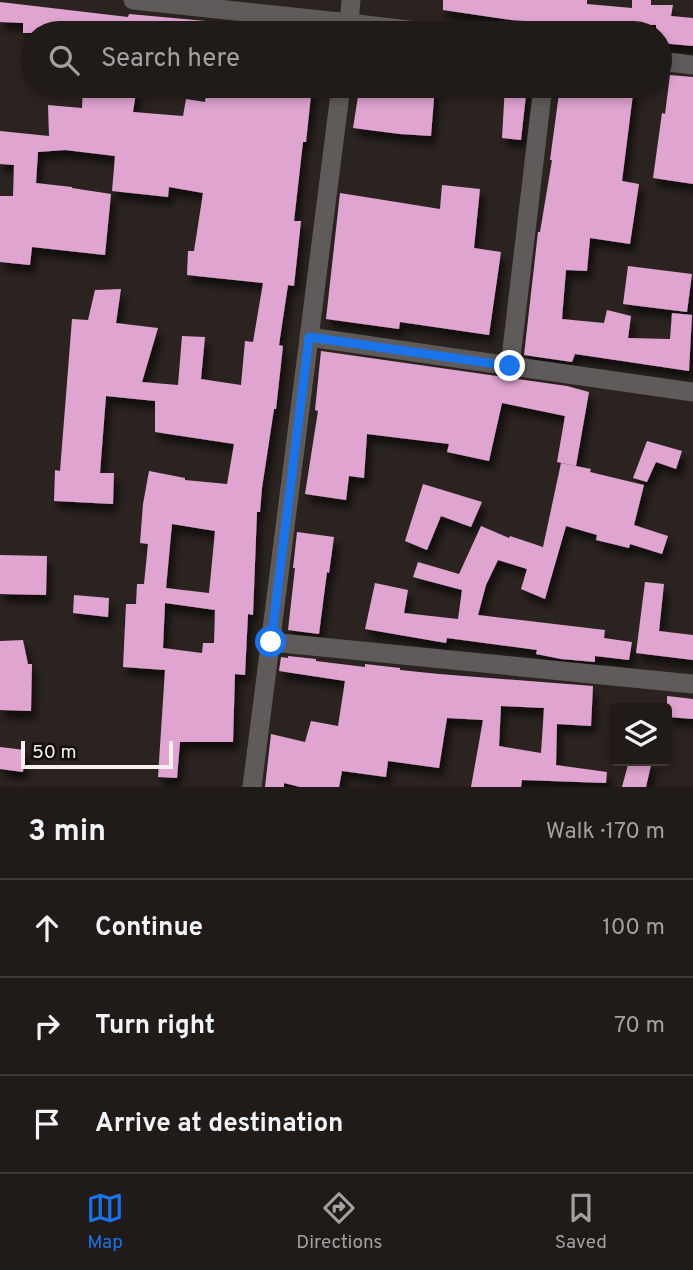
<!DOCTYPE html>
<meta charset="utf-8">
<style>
:root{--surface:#201a18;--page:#282321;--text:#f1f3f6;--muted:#a2a1a2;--line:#3d3837;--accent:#1a73e8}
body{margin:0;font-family:Overpass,sans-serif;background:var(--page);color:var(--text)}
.controls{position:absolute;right:21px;bottom:21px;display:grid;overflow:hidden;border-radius:7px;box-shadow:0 4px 10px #0003}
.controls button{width:63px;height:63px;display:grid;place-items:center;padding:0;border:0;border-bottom:2px solid var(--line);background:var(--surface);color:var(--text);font:35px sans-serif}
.scale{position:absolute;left:21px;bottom:18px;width:152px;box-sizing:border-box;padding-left:7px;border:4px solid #f6f1ef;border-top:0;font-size:19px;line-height:24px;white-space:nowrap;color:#f6f1ef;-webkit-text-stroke:5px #100d0c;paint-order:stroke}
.stop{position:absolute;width:21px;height:21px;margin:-16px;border:5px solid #1a73e8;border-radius:50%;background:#fff}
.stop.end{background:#1a73e8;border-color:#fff;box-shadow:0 2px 7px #0008}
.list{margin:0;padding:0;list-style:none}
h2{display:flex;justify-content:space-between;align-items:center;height:91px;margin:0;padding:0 28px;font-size:30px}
h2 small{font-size:23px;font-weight:400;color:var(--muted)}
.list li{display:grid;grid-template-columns:46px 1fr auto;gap:21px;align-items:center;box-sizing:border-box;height:98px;padding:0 28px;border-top:2px solid var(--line)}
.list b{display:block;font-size:26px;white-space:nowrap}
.list em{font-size:23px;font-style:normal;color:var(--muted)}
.icon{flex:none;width:38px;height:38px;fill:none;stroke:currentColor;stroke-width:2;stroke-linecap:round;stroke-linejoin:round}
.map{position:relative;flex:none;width:693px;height:787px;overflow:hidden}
.search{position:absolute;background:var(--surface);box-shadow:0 4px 10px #0003;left:21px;right:21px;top:21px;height:77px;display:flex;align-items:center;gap:18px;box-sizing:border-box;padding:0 24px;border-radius:38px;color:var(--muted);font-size:26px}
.sheet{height:385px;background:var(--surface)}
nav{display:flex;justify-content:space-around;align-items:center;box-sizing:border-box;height:98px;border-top:2px solid var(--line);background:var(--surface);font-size:19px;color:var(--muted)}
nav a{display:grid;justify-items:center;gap:4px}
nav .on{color:var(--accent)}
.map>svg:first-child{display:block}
.building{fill:#e0a4d1;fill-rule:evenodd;filter:url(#shadow)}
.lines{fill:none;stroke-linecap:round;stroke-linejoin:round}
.minor{stroke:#5f5b5a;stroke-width:19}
.tertiary{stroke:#5f5b5a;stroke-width:19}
.route{stroke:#1a73e8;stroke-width:9}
</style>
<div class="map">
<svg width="693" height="787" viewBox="0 0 693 787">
<defs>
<filter id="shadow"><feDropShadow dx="4.5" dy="8" stdDeviation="3.5" flood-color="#0009"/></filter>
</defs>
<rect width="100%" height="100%" fill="#2a2320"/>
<g class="building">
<path d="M 443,0 L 587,0 L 587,4 L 632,8 L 632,0 L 651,0 L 651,5 L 673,5 L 671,16 L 693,18 L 693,46 L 660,43 L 660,33 L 656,33 L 656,25 L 570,24 L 511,20 L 443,10 Z"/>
<path d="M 0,2 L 128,17 L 129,14 L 206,21 L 206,33 L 23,33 L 23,23 L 0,22 Z"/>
<path d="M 670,75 L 693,77 L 693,184 L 653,178 L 662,113 L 665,114 Z"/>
<path d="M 83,86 L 137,86 L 133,112 L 183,116 L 186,99 L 205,102 L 207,86 L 312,86 L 306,142 L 303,142 L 294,221 L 301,221 L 294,286 L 288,285 L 279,345 L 283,346 L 276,409 L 274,409 L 262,488 L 260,512 L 257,512 L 253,615 L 248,614 L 245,675 L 235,674 L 233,742 L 180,742 L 177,778 L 158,777 L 165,670 L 123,667 L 126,604 L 136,604 L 137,584 L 144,584 L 148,544 L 140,543 L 143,504 L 149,471 L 185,478 L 185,480 L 227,484 L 234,444 L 155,432 L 155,401 L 106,396 L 100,473 L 114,473 L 113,504 L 54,501 L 55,470 L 60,471 L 72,319 L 88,320 L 95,290 L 121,289 L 116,323 L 158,328 L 142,382 L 178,385 L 182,336 L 205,337 L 201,379 L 241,385 L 245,341 L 253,342 L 263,283 L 187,275 L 188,251 L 194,251 L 203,193 L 169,187 L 168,197 L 112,191 L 115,156 L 65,150 L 38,152 L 36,183 L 72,187 L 72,188 L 111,194 L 105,255 L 32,247 L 30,265 L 0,262 L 0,196 L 13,196 L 14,165 L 0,164 L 0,131 L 49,136 L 48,105 L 82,108 ZM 172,524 L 215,531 L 209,593 L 166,588 ZM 165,603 L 215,610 L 214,643 L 203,643 L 202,653 L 163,648 Z"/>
<path d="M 410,86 L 435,86 L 431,136 L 400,134 L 353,128 L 359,90 L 409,98 Z"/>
<path d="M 505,86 L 527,86 L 521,140 L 502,138 Z"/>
<path d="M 560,86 L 634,86 L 622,181 L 639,184 L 630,244 L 590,238 L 587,271 L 566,270 L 562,319 L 604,323 L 607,310 L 631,316 L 628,338 L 670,339 L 672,313 L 692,315 L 689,371 L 575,354 L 572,362 L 524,355 L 538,232 L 540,232 L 552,160 L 550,160 Z"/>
<path d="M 442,185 L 480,189 L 474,248 L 501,252 L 489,335 L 400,322 L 399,329 L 326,319 L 340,193 L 440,209 Z"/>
<path d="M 628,266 L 692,274 L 687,312 L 623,304 Z"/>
<path d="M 321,351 L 567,386 L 589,392 L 576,466 L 557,462 L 565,416 L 502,403 L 489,461 L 447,452 L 449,444 L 367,434 L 364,478 L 349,476 L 346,500 L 305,494 L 318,411 L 315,410 Z"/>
<path d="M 647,441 L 682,451 L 676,469 L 656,462 L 647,482 L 633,478 Z"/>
<path d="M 561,463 L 591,469 L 590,472 L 644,485 L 634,525 L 668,536 L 662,554 L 630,544 L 629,548 L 596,540 L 597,535 L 566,526 L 545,599 L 521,589 L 527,569 L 498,560 L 486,585 L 478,615 L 605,630 L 604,638 L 632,642 L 629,660 L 595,656 L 595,662 L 561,659 L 536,654 L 537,650 L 447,638 L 446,643 L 365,629 L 375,583 L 408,590 L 404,613 L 458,619 L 462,590 L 413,577 L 418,562 L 459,574 L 481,526 L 509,538 L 510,536 L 543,547 Z"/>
<path d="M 423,484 L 482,502 L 471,527 L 441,516 L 427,550 L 405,541 Z"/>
<path d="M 297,532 L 334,537 L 329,573 L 327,572 L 319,634 L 288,630 L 295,568 L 293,568 Z"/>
<path d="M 0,555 L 47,556 L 46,595 L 0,594 Z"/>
<path d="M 645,582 L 664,584 L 659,631 L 693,635 L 693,660 L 636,653 Z"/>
<path d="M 74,595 L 109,598 L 108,617 L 73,613 Z"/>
<path d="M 23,640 L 28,664 L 32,664 L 31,711 L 0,710 L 0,641 Z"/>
<path d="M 288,656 L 316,659 L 316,661 L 365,667 L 365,664 L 400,668 L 400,670 L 439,674 L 593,686 L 591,726 L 557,724 L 556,765 L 607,772 L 606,783 L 522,780 L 521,787 L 471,787 L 483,720 L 447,718 L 439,768 L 388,761 L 386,777 L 342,771 L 339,787 L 300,787 L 284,783 L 284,787 L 265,787 L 271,734 L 305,742 L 311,721 L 338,726 L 345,681 L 279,671 L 281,657 L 288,658 ZM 501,706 L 544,708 L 541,753 L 499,746 Z"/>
<path d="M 667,696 L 693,699 L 693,719 L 667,717 Z"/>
<path d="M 0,747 L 25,750 L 23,772 L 0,769 Z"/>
<path d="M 629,761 L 652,761 L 646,787 L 622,787 Z"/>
</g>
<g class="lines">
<g class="minor">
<path d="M 348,33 L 349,23 L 434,33"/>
<path d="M 660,61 L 693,65"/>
<path d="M 309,337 L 693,392"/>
<path d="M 510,366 L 543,86"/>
<path d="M 271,642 L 693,684"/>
<path d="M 252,787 L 341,86"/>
</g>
<path class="tertiary" d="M 133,0 L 349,23 L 351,0"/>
</g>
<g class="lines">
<path class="route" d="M 271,642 L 309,337 L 510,366"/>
</g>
</svg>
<div class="controls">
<button><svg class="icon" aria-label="layers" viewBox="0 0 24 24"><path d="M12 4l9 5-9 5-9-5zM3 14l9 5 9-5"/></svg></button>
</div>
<div class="scale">50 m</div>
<div class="stop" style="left:271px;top:642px"></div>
<div class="stop end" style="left:510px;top:366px"></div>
<div class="search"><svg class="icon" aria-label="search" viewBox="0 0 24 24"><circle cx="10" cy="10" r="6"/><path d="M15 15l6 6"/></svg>Search here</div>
</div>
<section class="sheet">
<h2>3 min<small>Walk · 170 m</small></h2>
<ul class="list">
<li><svg class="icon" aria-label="ahead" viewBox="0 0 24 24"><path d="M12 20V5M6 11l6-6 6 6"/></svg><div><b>Continue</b></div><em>100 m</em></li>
<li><svg class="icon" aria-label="right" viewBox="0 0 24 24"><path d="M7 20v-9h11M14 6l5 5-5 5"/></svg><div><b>Turn right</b></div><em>70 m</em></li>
<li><svg class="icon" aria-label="arrive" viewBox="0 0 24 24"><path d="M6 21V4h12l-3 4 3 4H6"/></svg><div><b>Arrive at destination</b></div></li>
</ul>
</section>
<nav>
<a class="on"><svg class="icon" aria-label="map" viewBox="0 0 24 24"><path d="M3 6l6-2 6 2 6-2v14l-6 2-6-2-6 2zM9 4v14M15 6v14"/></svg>Map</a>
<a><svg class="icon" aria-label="directions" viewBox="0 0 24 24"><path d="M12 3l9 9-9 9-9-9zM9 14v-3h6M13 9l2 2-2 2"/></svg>Directions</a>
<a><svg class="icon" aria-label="saved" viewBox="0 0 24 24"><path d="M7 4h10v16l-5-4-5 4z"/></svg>Saved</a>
</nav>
